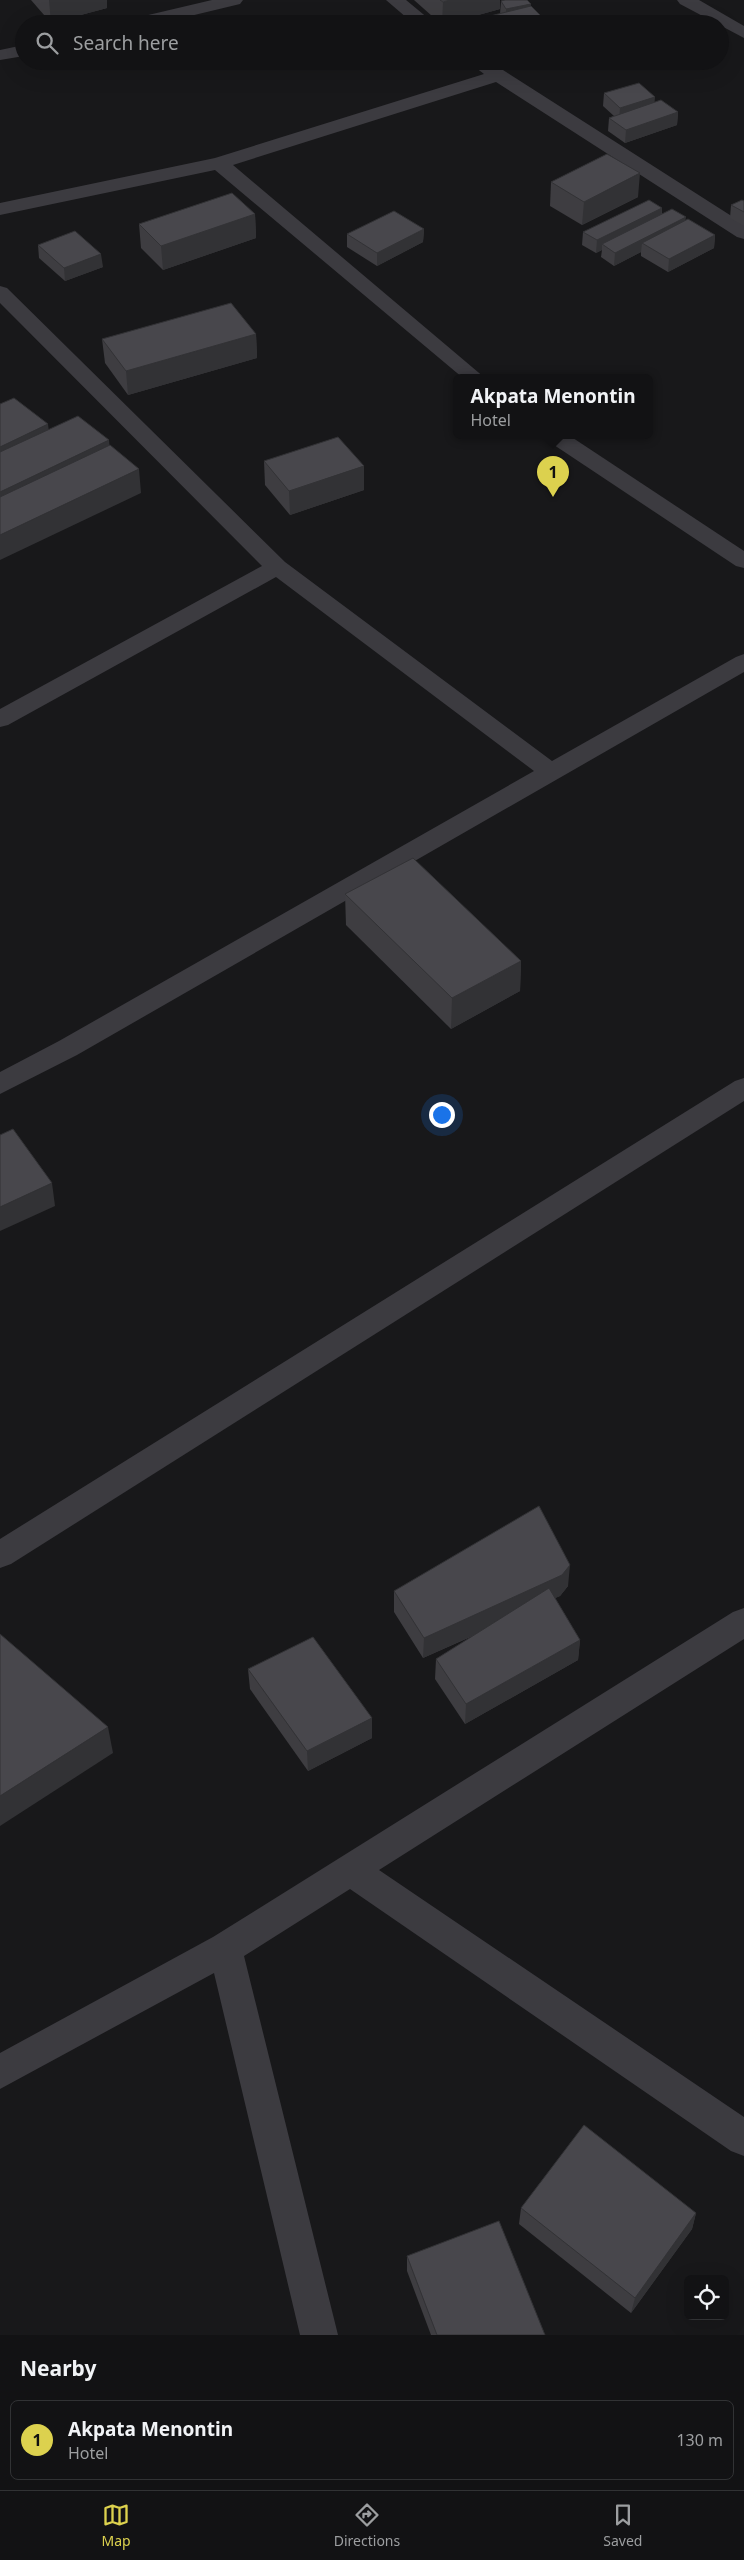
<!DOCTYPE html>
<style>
:root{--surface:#121214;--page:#1b1b1d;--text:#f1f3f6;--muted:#9c9ea0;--line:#313234;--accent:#dcd14e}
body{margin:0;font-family:"Noto Sans",sans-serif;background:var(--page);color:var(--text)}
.controls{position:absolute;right:15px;bottom:15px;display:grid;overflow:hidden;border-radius:8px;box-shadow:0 5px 20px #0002}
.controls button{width:45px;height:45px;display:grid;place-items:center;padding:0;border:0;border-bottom:1px solid var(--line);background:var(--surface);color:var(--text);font:25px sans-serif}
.you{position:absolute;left:441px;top:1114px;width:18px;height:18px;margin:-12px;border:4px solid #fff;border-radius:50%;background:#1a73e8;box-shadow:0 0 0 8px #1a73e833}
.badge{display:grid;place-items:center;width:32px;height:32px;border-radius:50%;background:var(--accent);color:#111;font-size:16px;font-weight:700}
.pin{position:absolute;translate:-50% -41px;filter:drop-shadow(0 1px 2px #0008)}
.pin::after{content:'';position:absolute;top:26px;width:18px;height:15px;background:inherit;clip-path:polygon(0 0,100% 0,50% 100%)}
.popup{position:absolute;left:453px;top:374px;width:200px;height:65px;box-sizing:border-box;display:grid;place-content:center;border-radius:8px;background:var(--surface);filter:drop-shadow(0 1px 4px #0005);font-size:16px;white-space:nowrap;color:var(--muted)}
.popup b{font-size:19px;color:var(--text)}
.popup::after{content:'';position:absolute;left:50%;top:100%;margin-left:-10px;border:10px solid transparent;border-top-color:var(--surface)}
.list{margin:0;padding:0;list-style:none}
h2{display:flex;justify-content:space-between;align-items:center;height:65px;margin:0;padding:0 20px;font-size:21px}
h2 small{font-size:16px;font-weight:400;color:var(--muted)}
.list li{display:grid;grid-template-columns:32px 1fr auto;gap:15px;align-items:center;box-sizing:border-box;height:80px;margin:0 10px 10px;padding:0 10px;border:1px solid var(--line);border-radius:8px}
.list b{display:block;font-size:19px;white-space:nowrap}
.list p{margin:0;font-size:16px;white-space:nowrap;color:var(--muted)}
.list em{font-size:16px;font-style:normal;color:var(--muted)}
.icon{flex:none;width:28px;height:28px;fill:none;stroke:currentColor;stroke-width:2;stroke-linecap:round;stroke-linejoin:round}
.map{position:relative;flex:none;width:744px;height:2335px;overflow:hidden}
.search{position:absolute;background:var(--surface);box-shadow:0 5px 20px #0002;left:15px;right:15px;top:15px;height:55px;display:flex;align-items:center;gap:12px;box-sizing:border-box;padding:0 18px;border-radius:28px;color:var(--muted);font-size:19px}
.sheet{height:155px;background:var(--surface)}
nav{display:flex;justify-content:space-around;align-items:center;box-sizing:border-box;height:70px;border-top:1px solid var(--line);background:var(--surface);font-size:14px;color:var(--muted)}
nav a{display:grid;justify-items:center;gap:2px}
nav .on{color:var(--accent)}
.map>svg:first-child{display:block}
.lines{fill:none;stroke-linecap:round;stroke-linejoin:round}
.street{fill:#3c3b40;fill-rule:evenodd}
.wall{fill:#3e3d41}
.shaded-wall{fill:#323235}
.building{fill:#48474c;stroke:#323235}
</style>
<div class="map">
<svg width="744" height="2335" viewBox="0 0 744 2335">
<rect width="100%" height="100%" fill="#18181a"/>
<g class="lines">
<g class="street">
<path d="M 212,0 L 243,0 L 240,4 L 157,24 L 124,24 L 127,20 Z"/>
<path d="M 386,0 L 406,0 L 435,24 L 414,24 Z"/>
<path d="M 677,0 L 699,0 L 744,26 L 744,38 L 680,4 Z"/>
<path d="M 24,45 L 24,56 L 0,60 L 0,50 Z"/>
<path d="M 467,61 L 489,61 L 744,224 L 744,239 L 737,237 L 496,82 L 233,165 L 485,378 L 463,378 L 215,170 L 0,215 L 0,203 L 215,158 L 484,74 Z"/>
<path d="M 0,286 L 7,288 L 285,562 L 552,761 L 736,657 L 744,654 L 744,672 L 77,1055 L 0,1094 L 0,1072 L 59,1041 L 534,771 L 276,577 L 8,725 L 0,727 L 0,709 L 262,566 L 0,303 Z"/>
<path d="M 545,436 L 570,436 L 744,551 L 744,568 L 736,566 L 548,441 Z"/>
<path d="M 744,1078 L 744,1101 L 11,1564 L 0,1568 L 0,1539 L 735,1081 Z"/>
<path d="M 744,1608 L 744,1639 L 379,1870 L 744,2117 L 744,2156 L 731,2151 L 350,1889 L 244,1956 L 338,2335 L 300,2335 L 214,1973 L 0,2089 L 0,2053 L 213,1937 L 733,1612 Z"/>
</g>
</g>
<g class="wall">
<path d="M 31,0 L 107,0 L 107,8 L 51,23 Z"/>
<path d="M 414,0 L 500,0 L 500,9 L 446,24 L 441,24 Z"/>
<path d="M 501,1 L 530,6 L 546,21 L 546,24 L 486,24 L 486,17 L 500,14 Z"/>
<path d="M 604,93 L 655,102 L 678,112 L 677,125 L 625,143 L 608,131 L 609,118 L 614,116 L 603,106 Z"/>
<path d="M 551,182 L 638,197 L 582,225 L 550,206 Z"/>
<path d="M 744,201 L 744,226 L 730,218 L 731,205 Z"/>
<path d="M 662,208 L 662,214 L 685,221 L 715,235 L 714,248 L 668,272 L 641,256 L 641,252 L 614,266 L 601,257 L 602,250 L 596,253 L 582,245 L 583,232 Z"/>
<path d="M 255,214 L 256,238 L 163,270 L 141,248 L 139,224 Z"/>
<path d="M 424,229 L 423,242 L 377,266 L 347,247 L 347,234 Z"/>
<path d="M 38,245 L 103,267 L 65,281 L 39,258 Z"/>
<path d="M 256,334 L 257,358 L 128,395 L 105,363 L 102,339 Z"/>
<path d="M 264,461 L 364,490 L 290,515 L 265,485 Z"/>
<path d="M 345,894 L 521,961 L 520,991 L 451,1029 L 346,925 Z"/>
<path d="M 568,1586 L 560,1596 L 555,1598 L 580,1640 L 578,1660 L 465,1724 L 435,1679 L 436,1659 L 475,1635 L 423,1658 L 394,1612 L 394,1591 Z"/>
<path d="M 248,1669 L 372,1738 L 308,1771 L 250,1689 Z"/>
<path d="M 521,2208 L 696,2213 L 692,2229 L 631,2313 L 519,2224 Z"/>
<path d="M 407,2256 L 545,2335 L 431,2335 L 407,2271 Z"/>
</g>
<g class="shaded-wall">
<path d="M 49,0 L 107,0 L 107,8 L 51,23 Z"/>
<path d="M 450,0 L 500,0 L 500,9 L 446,24 L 442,24 L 443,2 Z"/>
<path d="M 531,4 L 530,17 L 506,21 L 506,9 Z"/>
<path d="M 546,21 L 546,24 L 533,24 Z"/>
<path d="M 655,97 L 654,110 L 619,120 L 620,108 Z"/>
<path d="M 678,112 L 677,125 L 625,143 L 626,130 Z"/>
<path d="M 640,173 L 638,197 L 582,225 L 584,202 Z"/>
<path d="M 662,208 L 661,221 L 602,244 L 602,250 L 596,253 L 597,240 Z"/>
<path d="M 255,214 L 256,238 L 163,270 L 161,246 Z"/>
<path d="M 686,217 L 684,230 L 642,243 L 641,252 L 614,266 L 615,253 Z"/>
<path d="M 424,229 L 423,242 L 377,266 L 377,253 Z"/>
<path d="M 715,235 L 714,248 L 668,272 L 669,259 Z"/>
<path d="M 101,254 L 103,267 L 65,281 L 64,268 Z"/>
<path d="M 256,334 L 257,358 L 128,395 L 126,371 Z"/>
<path d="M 48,424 L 51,448 L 0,473 L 0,447 Z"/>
<path d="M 109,440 L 111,464 L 0,518 L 0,492 Z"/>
<path d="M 364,466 L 364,490 L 290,515 L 289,491 Z"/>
<path d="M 139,469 L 141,493 L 0,560 L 0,535 Z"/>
<path d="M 521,961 L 520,991 L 451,1029 L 452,998 Z"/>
<path d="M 52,1183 L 55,1206 L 0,1231 L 0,1207 Z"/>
<path d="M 570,1565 L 568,1586 L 560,1596 L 423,1658 L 424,1638 Z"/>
<path d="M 580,1640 L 578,1660 L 465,1724 L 466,1704 Z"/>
<path d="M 372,1718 L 372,1738 L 308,1771 L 307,1751 Z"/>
<path d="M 108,1727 L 113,1753 L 0,1826 L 0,1796 Z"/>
<path d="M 696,2213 L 692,2229 L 631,2313 L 635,2298 Z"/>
</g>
<g class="building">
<path d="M 440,0 L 450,0 L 443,2 Z"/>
<path d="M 505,0 L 527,0 L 531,4 L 506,9 L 501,1 Z"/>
<path d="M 531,6 L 546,21 L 533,24 L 492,24 L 486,17 Z"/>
<path d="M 639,83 L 655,97 L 620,108 L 604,93 Z"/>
<path d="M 661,100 L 678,112 L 626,130 L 609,118 Z"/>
<path d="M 607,154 L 640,173 L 584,202 L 551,182 Z"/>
<path d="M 232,193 L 255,214 L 161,246 L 139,224 Z"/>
<path d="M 649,200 L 662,208 L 597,240 L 583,232 Z"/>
<path d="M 742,200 L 744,201 L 744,212 L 731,205 Z"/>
<path d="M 672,209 L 686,217 L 615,253 L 602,244 Z"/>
<path d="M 394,211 L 424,229 L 377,253 L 347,234 Z"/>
<path d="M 688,219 L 715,235 L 669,259 L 642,243 Z"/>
<path d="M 75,231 L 101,254 L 64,268 L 38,245 Z"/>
<path d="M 231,303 L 256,334 L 126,371 L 102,339 Z"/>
<path d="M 14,398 L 48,424 L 0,447 L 0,404 Z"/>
<path d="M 78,416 L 109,440 L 0,492 L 0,452 Z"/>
<path d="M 338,437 L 364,466 L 289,491 L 264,461 Z"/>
<path d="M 110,445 L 139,469 L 0,535 L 0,497 Z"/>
<path d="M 413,858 L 521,961 L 452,998 L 345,894 Z"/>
<path d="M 13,1129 L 52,1183 L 0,1207 L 0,1135 Z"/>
<path d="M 539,1506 L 570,1565 L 562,1575 L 424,1638 L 394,1591 Z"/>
<path d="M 549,1588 L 580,1640 L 466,1704 L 436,1659 Z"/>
<path d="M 0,1634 L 108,1727 L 0,1796 Z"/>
<path d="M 313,1637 L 372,1718 L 307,1751 L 248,1669 Z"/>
<path d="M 584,2125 L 696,2213 L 635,2298 L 521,2208 Z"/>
<path d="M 499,2221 L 545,2335 L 437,2335 L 407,2256 Z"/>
</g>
</svg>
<div class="controls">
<button><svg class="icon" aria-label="locate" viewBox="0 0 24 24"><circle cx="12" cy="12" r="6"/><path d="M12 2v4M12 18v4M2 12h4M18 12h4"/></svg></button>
</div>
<div class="you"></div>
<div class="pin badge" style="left:553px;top:497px">1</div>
<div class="popup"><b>Akpata Menontin</b>Hotel</div>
<div class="search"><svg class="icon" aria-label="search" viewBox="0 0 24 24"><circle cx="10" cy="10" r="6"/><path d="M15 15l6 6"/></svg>Search here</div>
</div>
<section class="sheet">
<h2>Nearby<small></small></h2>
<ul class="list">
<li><span class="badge">1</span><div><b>Akpata Menontin</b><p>Hotel</p></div><em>130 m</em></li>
</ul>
</section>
<nav>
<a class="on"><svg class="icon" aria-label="map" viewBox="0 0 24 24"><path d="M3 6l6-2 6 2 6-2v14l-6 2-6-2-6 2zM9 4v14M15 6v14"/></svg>Map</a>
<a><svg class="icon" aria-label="directions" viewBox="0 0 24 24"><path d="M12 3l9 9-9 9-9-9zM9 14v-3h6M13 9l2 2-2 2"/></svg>Directions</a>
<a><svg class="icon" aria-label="saved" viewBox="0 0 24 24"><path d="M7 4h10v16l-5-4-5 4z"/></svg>Saved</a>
</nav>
